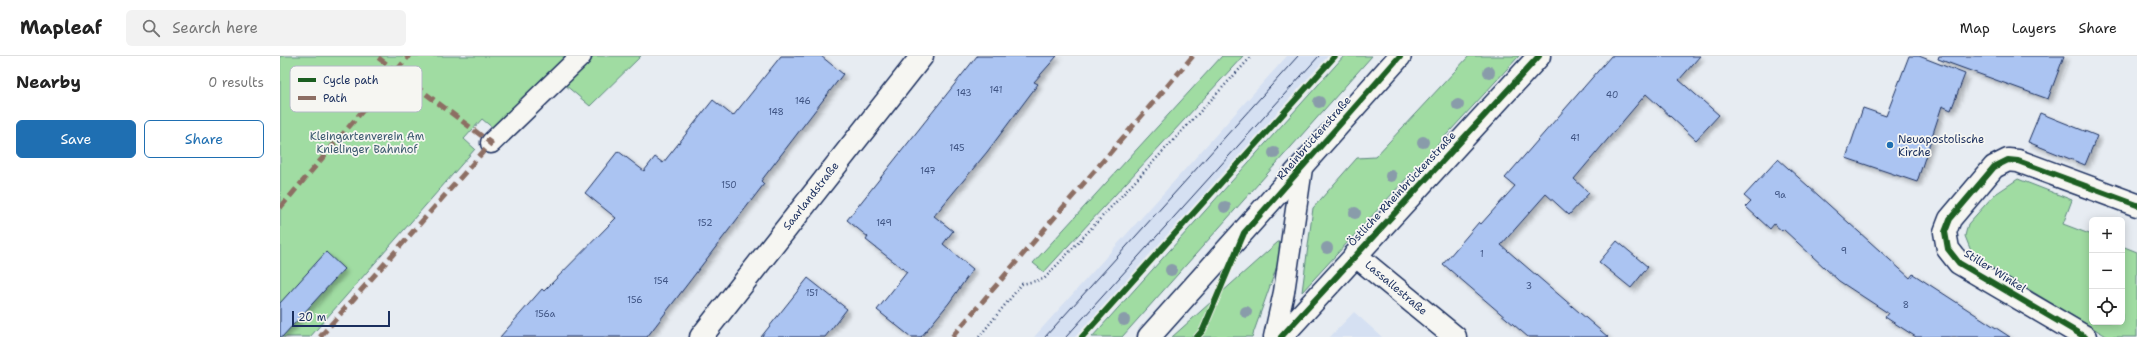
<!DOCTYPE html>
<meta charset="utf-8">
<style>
:root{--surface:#fff;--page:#f2f2f2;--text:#222;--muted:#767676;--line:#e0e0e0;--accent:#1f6fb2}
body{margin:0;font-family:"Shantell Sans",sans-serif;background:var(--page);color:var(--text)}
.controls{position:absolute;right:12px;bottom:12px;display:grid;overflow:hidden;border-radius:6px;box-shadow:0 2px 10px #0003}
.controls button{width:36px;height:36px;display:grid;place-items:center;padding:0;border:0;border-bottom:1px solid var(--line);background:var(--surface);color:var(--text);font:20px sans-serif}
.scale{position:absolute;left:12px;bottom:10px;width:98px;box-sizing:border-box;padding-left:4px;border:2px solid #1b2f5e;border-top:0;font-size:11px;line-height:14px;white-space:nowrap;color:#1b2f5e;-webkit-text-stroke:3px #f6f6f2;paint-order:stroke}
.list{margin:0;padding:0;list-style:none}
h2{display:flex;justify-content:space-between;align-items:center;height:52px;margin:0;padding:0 16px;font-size:17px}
h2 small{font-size:13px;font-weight:400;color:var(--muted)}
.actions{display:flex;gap:8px;padding:12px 16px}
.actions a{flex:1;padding:9px 0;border:1px solid var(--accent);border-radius:6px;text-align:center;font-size:14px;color:var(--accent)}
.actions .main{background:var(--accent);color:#fff}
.icon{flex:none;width:22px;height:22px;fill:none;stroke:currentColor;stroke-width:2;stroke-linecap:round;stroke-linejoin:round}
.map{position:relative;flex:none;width:1857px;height:281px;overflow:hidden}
header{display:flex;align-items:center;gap:24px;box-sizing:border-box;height:56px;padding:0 20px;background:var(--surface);border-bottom:1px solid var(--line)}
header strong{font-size:19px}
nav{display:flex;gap:22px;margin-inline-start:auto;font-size:14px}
.search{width:280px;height:36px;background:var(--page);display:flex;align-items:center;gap:10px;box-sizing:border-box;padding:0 14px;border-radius:6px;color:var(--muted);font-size:15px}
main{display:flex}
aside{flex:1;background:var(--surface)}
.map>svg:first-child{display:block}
.built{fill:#d5e0f2}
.green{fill:#a0dca2;stroke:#5e8680}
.building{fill:#abc4f2;stroke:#1b2f5e;filter:url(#shadow)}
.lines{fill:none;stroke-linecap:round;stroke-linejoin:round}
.lane-casing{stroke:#1b2f5e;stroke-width:23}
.street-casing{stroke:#1b2f5e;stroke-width:25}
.secondary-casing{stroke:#1b2f5e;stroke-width:25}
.path{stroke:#1b2f5e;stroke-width:2.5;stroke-dasharray:1 3;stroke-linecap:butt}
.lane{stroke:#f6f6f2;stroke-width:20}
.street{stroke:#f6f6f2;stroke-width:22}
.secondary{stroke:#f6f6f2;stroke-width:22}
.tram{stroke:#1b2f5e;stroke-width:1}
.quiet{stroke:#8d6e63;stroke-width:5;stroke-dasharray:10 5;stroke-linecap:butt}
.cycleway-casing{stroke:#f6f6f2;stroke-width:8}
.cycleway{stroke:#1b5e20;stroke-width:6}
.tree{fill:#899caa}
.poi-dot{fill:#1f6fb2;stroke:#f6f6f2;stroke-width:1.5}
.labels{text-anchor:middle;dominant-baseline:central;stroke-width:3.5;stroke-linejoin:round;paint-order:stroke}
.number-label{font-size:9px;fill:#3f5483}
.park-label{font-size:11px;fill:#3c5a6f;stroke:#f6f6f2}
.street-label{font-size:11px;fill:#1b2f5e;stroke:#f6f6f2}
.poi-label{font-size:11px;fill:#1b2f5e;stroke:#f6f6f2;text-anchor:start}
.key{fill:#f6f6f2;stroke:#b4bac6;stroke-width:1}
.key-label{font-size:11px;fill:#1b2f5e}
</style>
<header>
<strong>Mapleaf</strong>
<div class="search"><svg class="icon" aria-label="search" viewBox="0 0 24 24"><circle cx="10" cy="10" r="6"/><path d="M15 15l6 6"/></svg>Search here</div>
<nav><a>Map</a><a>Layers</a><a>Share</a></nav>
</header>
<main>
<aside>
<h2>Nearby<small>0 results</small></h2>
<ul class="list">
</ul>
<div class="actions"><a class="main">Save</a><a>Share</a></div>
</aside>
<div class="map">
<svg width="1857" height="281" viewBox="0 0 1857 281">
<defs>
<filter id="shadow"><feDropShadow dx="3.5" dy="3.5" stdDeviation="2" flood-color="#0004"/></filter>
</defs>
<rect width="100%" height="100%" fill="#e7ecf2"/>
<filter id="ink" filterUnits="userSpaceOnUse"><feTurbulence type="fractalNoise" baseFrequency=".025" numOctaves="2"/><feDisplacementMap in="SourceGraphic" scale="8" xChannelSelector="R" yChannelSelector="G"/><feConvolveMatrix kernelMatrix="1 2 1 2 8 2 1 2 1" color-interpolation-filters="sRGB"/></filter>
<g filter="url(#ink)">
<g class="built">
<path d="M 1007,0 L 1048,0 L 795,281 L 754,281 Z"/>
<path d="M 1074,256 L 1102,281 L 1050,281 Z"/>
</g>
<g class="green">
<path d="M 0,0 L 286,0 L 214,73 L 202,63 L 184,83 L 195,93 L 30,281 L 0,281 Z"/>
<path d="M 312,0 L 361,0 L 310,50 L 284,28 Z"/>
<path d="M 942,0 L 963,0 L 764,216 L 753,207 Z"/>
<path d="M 1064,0 L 1092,0 L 842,281 L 812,281 Z"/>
<path d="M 1189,0 L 1239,0 L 1022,236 L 1033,152 L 1077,102 L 1095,101 Z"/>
<path d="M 1738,123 L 1792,144 L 1783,168 L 1812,179 L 1812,266 L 1842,266 L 1842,190 L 1857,196 L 1857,281 L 1828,281 L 1693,200 L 1685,180 L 1688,168 L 1714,139 Z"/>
<path d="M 998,186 L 1003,186 L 1003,193 L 972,281 L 892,281 Z"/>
</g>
<g class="building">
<path d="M 501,0 L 541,0 L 563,18 L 481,125 L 484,128 L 367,281 L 220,281 L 262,233 L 264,235 L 336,162 L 305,137 L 338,95 L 364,115 L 375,101 L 383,107 L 433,44 L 453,60 Z"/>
<path d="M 697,0 L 777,0 L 754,26 L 758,28 L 707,96 L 654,160 L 673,175 L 663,188 L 693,213 L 669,247 L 641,281 L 631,281 L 597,254 L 627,216 L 586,184 L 588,181 L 567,164 Z"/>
<path d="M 1331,0 L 1420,0 L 1399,24 L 1439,59 L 1416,84 L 1366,38 L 1294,123 L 1309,137 L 1289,159 L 1266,138 L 1221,189 L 1328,281 L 1248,281 L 1163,208 L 1199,166 L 1201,168 L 1235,130 L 1225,122 Z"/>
<path d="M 1629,0 L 1639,0 L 1685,18 L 1671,54 L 1662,50 L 1637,126 L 1566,102 L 1583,52 L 1606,60 Z"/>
<path d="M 1659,0 L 1784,0 L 1768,43 L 1658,3 Z"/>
<path d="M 1760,57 L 1817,80 L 1805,109 L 1748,86 Z"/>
<path d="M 1498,103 L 1630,222 L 1633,218 L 1730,281 L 1636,281 L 1605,261 L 1608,257 L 1559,225 L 1503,173 L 1502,175 L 1494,168 L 1490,173 L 1466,151 L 1471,146 L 1464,140 Z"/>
<path d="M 1337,185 L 1368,211 L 1351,232 L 1319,206 Z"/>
<path d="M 46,196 L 64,213 L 2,281 L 0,281 L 0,247 Z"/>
<path d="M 528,222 L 567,253 L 545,281 L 481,281 Z"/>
</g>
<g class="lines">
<defs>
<g id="lane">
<path d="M 211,87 L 301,0"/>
<path d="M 994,281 L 1004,236 L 1022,112"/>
</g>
<g id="street">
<path d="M 1075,199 L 1175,281"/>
<path d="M 421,281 L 642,0"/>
<path d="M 1001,281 L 1259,0"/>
<path d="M 1805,281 L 1679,207 L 1668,193 L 1665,176 L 1670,163 L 1714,111 L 1728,104 L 1738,105 L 1857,149"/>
</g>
<path id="secondary" d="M 869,281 L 1120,0"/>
</defs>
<use href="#lane" class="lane-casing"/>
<use href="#street" class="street-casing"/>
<use href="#secondary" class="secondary-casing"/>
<path class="path" d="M 699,281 L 742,228 L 764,223 L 972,0"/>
<use href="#lane" class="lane"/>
<use href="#street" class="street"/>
<use href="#secondary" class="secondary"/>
<g class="tram">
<path d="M 765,281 L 1018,0"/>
<path d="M 786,281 L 1039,0"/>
</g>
<g class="quiet">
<path d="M 0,152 L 129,0"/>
<path d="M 40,281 L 211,87 L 96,0"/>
<path d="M 672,281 L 913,0"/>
</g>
<defs>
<g id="cycleway">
<path d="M 802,281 L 1055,0"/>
<path d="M 917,281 L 923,274 L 964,177 L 1120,0"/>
<path d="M 1001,281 L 1259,0"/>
<path d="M 1805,281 L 1679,207 L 1668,193 L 1665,176 L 1670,163 L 1714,111 L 1728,104 L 1738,105 L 1857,149"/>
</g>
</defs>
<use href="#cycleway" class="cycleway-casing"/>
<use href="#cycleway" class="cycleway"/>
</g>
<g class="tree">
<circle cx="1209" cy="16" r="6"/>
<circle cx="1039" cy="46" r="6"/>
<circle cx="1178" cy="49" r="6"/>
<circle cx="1143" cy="86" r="6"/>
<circle cx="994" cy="97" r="6"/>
<circle cx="1111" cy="120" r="6"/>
<circle cx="945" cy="151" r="6"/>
<circle cx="1075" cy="157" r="6"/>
<circle cx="1047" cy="192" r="6"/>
<circle cx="891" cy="214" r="6"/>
<circle cx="966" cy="256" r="6"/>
<circle cx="844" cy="264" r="6"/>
</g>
</g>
<circle class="poi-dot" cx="1610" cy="89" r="4"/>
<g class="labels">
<g class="number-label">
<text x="716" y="34">141</text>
<text x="684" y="37">143</text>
<text x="1332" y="39">40</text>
<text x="523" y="45">146</text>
<text x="496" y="56">148</text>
<text x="1295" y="82">41</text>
<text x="677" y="92">145</text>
<text x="648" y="115">147</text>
<text x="449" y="129">150</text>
<text x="1500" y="139">9a</text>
<text x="425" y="167">152</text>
<text x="604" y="167">149</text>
<text x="1564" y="195">9</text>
<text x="1202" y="198">1</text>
<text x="381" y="225">154</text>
<text x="1249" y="230">3</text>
<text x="532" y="237">151</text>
<text x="355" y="244">156</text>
<text x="1626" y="249">8</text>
<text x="265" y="258">156a</text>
</g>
<g class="park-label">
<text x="87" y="80">Kleingartenverein Am<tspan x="87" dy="13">Knielinger Bahnhof</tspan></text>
</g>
<g class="street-label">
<text transform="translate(1034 82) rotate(-49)">Rheinbrückenstraße</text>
<text transform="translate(1122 133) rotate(-47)">Östliche Rheinbrückenstraße</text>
<text transform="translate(531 140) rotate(-52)">Saarlandstraße</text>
<text transform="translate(1715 215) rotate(32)">Stiller Winkel</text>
<text transform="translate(1116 232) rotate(40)">Lassallestraße</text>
</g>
<g class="poi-label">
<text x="1618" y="83">Neuapostolische<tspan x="1618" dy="13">Kirche</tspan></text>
</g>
</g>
<rect x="10" y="10" width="132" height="46" rx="6" class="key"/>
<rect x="18" y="22" width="18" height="4" fill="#1b5e20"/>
<rect x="18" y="40" width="18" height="4" fill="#8d6e63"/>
<g class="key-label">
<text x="43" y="28">Cycle path</text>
<text x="43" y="46">Path</text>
</g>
</svg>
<div class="controls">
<button>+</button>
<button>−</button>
<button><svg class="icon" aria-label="locate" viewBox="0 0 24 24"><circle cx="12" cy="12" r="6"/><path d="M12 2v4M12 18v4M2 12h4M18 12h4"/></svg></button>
</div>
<div class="scale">20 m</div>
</div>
</main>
